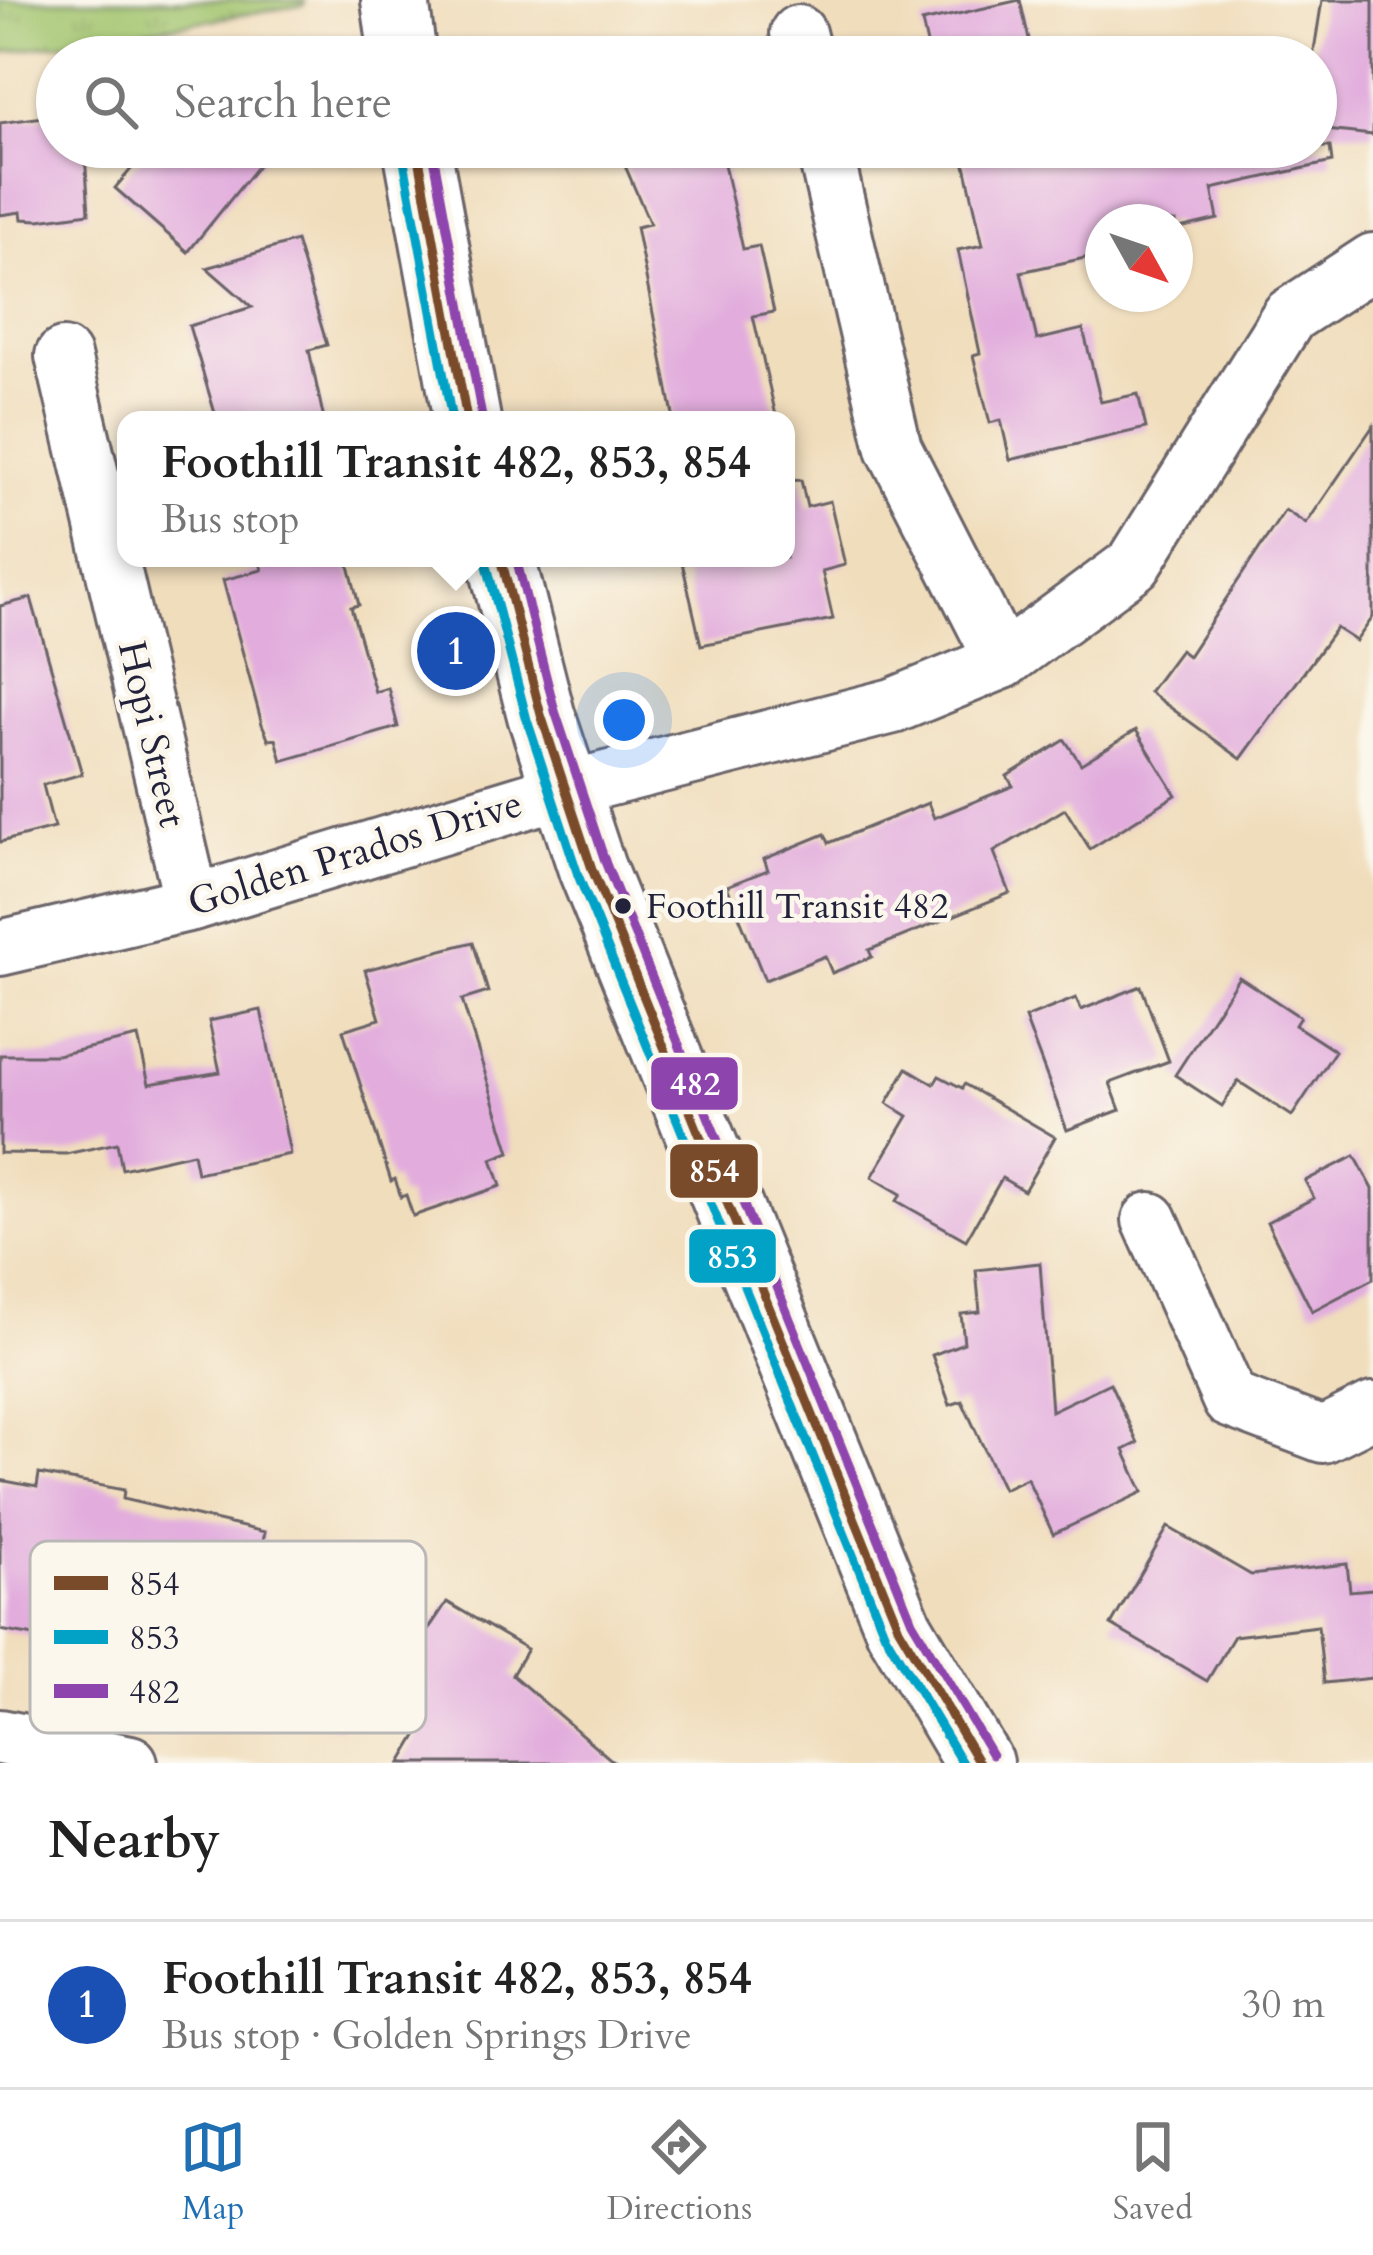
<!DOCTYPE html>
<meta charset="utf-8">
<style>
:root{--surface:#fff;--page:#f6f6f6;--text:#222;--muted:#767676;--line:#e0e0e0;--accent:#1f6fb2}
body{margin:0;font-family:Cardo,serif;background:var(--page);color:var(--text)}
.compass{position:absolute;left:1085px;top:204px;width:108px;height:108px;border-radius:50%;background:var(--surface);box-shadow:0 3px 9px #0004;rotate:130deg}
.you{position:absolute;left:624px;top:720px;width:42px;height:42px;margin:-30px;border:9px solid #fff;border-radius:50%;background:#1a73e8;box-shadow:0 0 0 18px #1a73e833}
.badge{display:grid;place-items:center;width:78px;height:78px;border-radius:50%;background:var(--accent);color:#fff;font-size:39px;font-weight:700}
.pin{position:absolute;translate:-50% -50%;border:6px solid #fff;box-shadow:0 3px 12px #0006}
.popup{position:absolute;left:117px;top:411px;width:678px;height:156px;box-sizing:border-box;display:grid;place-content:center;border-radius:24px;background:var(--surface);filter:drop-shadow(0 3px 9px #0005);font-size:39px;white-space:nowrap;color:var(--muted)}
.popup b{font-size:45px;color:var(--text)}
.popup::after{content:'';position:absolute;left:50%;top:100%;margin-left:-24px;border:24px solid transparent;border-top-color:var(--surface)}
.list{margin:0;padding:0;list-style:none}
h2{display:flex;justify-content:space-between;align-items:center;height:156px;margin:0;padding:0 48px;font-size:51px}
h2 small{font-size:39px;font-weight:400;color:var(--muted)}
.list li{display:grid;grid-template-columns:78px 1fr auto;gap:36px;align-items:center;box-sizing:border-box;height:168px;padding:0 48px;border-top:3px solid var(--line)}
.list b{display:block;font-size:45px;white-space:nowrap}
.list p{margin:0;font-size:39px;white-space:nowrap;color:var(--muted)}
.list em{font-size:39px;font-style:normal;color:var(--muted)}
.icon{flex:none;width:66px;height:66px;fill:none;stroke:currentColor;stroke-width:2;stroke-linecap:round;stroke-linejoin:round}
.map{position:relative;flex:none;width:1373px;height:1763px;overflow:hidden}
.search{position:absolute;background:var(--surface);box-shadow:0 3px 9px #0004;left:36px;right:36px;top:36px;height:132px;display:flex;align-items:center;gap:30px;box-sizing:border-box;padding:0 42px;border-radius:66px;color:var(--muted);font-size:45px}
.sheet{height:324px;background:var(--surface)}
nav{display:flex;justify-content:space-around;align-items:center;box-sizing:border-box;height:168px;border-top:3px solid var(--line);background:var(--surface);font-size:33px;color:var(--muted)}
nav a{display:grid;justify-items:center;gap:6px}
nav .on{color:var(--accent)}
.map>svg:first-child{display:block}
.grass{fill:url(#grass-tufts);stroke:#627354;stroke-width:3}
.building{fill:#e2addd}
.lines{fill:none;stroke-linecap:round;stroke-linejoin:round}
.street-casing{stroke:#6a6368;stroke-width:60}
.secondary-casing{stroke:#6a6368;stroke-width:72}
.street{stroke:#fff;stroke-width:54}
.secondary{stroke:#fff;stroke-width:66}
.bus-1-casing{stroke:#fbf7ec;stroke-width:18}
.bus-2-casing{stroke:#fbf7ec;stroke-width:18}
.bus-3-casing{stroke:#fbf7ec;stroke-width:18}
.bus-1{stroke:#7a4b2a;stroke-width:9}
.bus-2{stroke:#02a2c7;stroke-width:9}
.bus-3{stroke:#8e44ad;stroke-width:9}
.bus-dot{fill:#22223b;stroke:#fbf7ec;stroke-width:4.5}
.labels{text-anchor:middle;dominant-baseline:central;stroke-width:9;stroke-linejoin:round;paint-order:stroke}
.bus-label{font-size:36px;fill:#22223b;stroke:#fbf7ec;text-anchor:start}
.street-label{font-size:39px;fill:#22223b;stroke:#fbf7ec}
.key{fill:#fbf7ec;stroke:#bab7b7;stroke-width:3}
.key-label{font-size:33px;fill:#22223b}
.line-badge{stroke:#fbf7ec;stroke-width:4.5}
.badge-label{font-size:33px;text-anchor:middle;font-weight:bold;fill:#fff}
</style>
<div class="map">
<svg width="1373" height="1763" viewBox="0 0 1373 1763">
<defs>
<pattern id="grass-tufts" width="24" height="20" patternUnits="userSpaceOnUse" patternTransform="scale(3)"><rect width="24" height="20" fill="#a1c46d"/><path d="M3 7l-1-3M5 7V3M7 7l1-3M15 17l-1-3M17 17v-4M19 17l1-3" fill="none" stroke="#8aa85f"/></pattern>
</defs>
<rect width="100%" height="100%" fill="#fbf7ec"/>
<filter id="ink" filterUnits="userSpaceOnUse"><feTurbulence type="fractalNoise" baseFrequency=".00833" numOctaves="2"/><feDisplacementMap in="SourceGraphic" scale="24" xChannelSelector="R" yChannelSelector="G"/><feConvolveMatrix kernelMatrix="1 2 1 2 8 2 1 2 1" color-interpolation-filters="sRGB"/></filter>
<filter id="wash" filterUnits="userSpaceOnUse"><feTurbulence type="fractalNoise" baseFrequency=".004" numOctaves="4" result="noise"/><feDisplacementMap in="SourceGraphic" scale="48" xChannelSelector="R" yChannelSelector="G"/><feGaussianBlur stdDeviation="2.7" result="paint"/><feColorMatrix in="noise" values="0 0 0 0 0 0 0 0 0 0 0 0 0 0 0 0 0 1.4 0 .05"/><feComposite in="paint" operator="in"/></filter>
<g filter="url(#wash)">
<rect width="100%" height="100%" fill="#f0ddbc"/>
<path class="grass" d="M 0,0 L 304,0 L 304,5 L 0,53 Z"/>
<g id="blocks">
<g class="building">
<path d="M 1020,0 L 1033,57 L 930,57 L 922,22 Z"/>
<path d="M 1322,0 L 1373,0 L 1373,135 L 1316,129 L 1313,57 Z"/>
<path d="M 57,115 L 57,147 L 79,147 L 85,154 L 89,213 L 39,220 L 22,219 L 21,212 L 0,215 L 0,123 Z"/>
<path d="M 150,147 L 273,147 L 188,252 L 115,188 Z"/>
<path d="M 617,147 L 720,147 L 743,249 L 759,246 L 774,312 L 753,316 L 777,420 L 674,420 L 636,227 L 650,224 Z"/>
<path d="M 961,147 L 1330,147 L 1332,162 L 1212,189 L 1218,219 L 1175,229 L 1175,222 L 1103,222 L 1103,254 L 1021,272 L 1037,340 L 1083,329 L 1101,402 L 1138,394 L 1146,428 L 1010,460 L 1001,420 L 990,423 L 973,355 L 980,353 L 958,250 L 983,245 Z"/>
<path d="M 296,241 L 327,345 L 309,350 L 324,420 L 217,420 L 189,326 L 252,307 L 207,268 Z"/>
<path d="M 1373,426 L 1373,617 L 1356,641 L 1336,628 L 1241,759 L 1149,692 L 1180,650 L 1188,656 L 1285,510 L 1306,524 Z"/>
<path d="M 801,480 L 807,507 L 830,501 L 845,565 L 822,571 L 833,619 L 701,645 L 681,558 L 786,558 L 786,481 Z"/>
<path d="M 259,558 L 347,558 L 359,605 L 351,607 L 375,692 L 388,688 L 398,727 L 282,761 L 276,739 L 269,740 L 262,724 L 223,580 L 262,570 Z"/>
<path d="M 31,598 L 82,774 L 43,785 L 54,828 L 0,842 L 0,606 Z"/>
<path d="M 1136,730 L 1176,795 L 1090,849 L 1065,809 L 994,852 L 1010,893 L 869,950 L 872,957 L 832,973 L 825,956 L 765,980 L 727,886 L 768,870 L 764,859 L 825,834 L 829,843 L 928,803 L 934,818 L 1013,786 L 1007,776 L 1065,740 L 1081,764 Z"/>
<path d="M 473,942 L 488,992 L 462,1000 L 510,1152 L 492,1159 L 501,1186 L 413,1216 L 406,1195 L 401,1197 L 395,1179 L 391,1181 L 343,1030 L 380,1019 L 365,970 Z"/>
<path d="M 1239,977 L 1300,1017 L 1295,1025 L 1335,1051 L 1292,1116 L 1238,1081 L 1222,1106 L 1175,1075 Z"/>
<path d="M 1141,986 L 1169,1061 L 1110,1083 L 1120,1110 L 1067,1130 L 1025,1018 L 1076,998 L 1081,1010 Z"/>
<path d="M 261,1010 L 290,1154 L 197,1173 L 193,1153 L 122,1169 L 117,1143 L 66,1154 L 0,1153 L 0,1055 L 57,1055 L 138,1037 L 149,1084 L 220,1072 L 209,1021 Z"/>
<path d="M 907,1068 L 934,1084 L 939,1076 L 962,1088 L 964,1084 L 1055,1137 L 1024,1191 L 1002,1178 L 966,1240 L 897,1201 L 901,1194 L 872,1177 L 908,1116 L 887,1103 Z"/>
<path d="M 1355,1156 L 1373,1189 L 1373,1279 L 1312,1311 L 1267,1222 L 1314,1198 L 1305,1181 Z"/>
<path d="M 1040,1263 L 1051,1411 L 1110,1383 L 1138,1443 L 1124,1450 L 1143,1492 L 1053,1534 L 1027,1478 L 1003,1489 L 962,1401 L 950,1405 L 932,1355 L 964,1343 L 961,1314 L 980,1312 L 976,1270 Z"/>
<path d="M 39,1474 L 124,1490 L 123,1499 L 265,1532 L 259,1559 L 340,1600 L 346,1588 L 428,1630 L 447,1602 L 527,1649 L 512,1675 L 615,1763 L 401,1763 L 424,1724 L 358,1686 L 337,1728 L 294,1706 L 310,1675 L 153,1638 L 154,1634 L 133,1629 L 139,1605 L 66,1590 L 57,1640 L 0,1630 L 0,1480 L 37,1487 Z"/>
<path d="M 1168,1527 L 1251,1575 L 1347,1564 L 1350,1591 L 1373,1589 L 1373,1678 L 1324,1683 L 1318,1626 L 1234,1636 L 1207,1681 L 1111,1625 Z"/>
</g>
</g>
</g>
<g filter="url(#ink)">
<use href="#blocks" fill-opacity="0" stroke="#6a6368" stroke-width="3"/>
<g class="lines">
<defs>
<g id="street">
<path d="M 798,33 L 804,57"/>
<path d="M 824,147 L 894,448 L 1003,661"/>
<path d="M 63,356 L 192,903"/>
<path d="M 0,948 L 192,903 L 563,790 L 893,706 L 1003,661 L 1134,564 L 1289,316 L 1373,261"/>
<path d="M 1150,1220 L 1230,1400 L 1323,1435 L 1373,1410"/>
<path d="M 0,1737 L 130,1763"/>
</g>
<g id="secondary">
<path d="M 395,0 L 403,57"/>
<path d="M 417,147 L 467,420"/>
<path d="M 501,558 L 541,715 L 592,869 L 899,1628 L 979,1763"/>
</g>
</defs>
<use href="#street" class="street-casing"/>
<use href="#secondary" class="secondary-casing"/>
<use href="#street" class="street"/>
<use href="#secondary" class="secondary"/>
<defs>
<g id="bus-1">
<path d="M 417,147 L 467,420"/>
<path d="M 501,558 L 541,715 L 592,869 L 899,1628 L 979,1763"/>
</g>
<g id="bus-2">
<path d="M 402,150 L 452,420"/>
<path d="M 486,562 L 527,720 L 578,875 L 885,1634 L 962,1763"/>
</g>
<g id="bus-3">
<path d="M 432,147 L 482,417"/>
<path d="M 516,558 L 555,711 L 606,864 L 912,1621 L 992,1755"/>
</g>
</defs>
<use href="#bus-1" class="bus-1-casing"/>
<use href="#bus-2" class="bus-2-casing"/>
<use href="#bus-3" class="bus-3-casing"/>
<use href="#bus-1" class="bus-1"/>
<use href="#bus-2" class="bus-2"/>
<use href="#bus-3" class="bus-3"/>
</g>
</g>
<circle class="bus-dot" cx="623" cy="906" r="10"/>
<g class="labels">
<g class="bus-label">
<text x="646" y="906">Foothill Transit 482</text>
</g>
<g class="street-label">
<text transform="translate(152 734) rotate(77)">Hopi Street</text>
<text transform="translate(355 853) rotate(-17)">Golden Prados Drive</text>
</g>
</g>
<rect x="30" y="1541" width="396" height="192" rx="18" class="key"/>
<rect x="54" y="1576" width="54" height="14" fill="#7a4b2a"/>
<rect x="54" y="1630" width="54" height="14" fill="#02a2c7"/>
<rect x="54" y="1684" width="54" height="14" fill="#8e44ad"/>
<g class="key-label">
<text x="129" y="1595">854</text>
<text x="129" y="1649">853</text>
<text x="129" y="1703">482</text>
</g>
<g class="line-badge">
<rect x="649" y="1055" width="91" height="57" rx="12" fill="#8e44ad"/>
<rect x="668" y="1142" width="92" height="58" rx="12" fill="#7a4b2a"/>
<rect x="687" y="1227" width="91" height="58" rx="12" fill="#02a2c7"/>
</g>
<g class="badge-label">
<text x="695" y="1095">482</text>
<text x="714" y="1182">854</text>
<text x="732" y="1268">853</text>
</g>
</svg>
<svg class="compass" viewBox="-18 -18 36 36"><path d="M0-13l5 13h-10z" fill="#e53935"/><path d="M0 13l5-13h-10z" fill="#767676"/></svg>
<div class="you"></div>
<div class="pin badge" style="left:456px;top:651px;background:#1a4fb4">1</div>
<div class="popup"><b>Foothill Transit 482, 853, 854</b>Bus stop</div>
<div class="search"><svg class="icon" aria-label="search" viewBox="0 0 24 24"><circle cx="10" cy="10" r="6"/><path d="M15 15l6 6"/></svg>Search here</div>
</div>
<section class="sheet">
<h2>Nearby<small></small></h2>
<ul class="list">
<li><span class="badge" style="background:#1a4fb4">1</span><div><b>Foothill Transit 482, 853, 854</b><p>Bus stop · Golden Springs Drive</p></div><em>30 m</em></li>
</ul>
</section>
<nav>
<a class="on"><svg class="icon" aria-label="map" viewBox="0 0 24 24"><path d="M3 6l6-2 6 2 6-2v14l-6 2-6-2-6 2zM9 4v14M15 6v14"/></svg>Map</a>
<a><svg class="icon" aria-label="directions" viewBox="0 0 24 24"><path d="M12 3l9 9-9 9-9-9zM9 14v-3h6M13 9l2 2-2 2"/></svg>Directions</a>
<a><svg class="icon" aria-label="saved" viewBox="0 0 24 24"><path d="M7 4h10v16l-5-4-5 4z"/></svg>Saved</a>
</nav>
